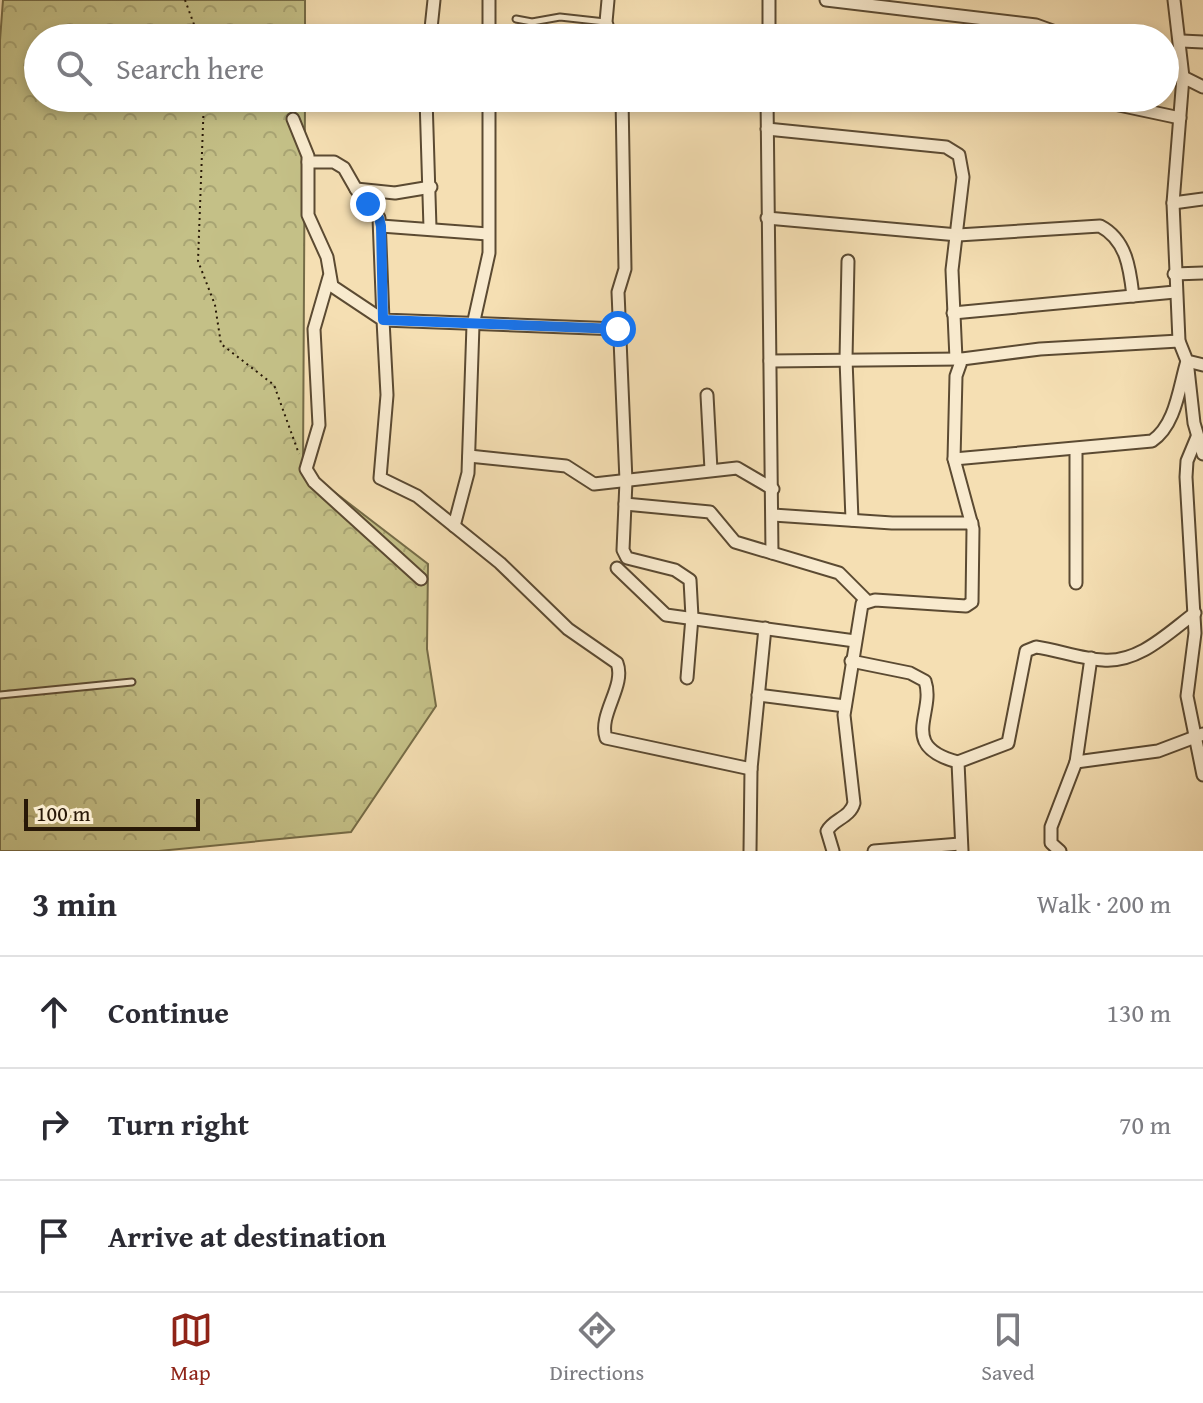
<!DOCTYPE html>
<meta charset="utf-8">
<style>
:root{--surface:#fff;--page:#f2f2f3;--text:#2b2b33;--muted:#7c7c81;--line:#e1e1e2;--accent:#8f2418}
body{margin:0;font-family:"Gentium Book Plus",serif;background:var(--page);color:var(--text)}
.scale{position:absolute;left:24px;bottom:20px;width:176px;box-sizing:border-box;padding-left:8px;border:4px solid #281807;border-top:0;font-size:22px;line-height:28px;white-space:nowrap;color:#281807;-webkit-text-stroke:6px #f8eace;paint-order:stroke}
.stop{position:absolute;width:24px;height:24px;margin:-18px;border:6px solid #1a73e8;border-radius:50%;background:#fff}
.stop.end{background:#1a73e8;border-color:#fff;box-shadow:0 2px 8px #0008}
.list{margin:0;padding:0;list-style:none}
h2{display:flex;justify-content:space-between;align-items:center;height:104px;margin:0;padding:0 32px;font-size:34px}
h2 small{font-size:26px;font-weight:400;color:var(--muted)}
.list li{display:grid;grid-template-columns:52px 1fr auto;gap:24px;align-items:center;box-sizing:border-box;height:112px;padding:0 32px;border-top:2px solid var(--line)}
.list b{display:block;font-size:30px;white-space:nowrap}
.list em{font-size:26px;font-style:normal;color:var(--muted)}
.icon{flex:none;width:44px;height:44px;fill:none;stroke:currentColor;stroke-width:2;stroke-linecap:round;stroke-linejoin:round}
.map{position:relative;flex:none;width:1203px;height:851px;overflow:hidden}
.search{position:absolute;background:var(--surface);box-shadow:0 4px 12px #0003;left:24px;right:24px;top:24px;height:88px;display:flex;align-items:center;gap:20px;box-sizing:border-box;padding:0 28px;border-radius:44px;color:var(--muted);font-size:30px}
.sheet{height:440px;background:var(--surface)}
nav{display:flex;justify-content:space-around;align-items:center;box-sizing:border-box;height:112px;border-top:2px solid var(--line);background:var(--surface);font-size:22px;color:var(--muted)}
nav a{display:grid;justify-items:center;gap:4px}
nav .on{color:var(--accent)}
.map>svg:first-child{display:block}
.forest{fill:url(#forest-crowns);stroke:#766c47;stroke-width:2}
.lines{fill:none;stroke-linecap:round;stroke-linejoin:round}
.lane-casing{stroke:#5b4a32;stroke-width:9}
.street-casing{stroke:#5b4a32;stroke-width:15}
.path{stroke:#281807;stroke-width:2;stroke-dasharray:2 4;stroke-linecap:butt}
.lane{stroke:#f8eace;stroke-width:5}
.street{stroke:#f8eace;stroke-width:11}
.route{stroke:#1a73e8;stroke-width:10}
</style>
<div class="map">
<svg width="1203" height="851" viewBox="0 0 1203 851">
<defs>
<pattern id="forest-crowns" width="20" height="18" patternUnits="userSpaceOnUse" patternTransform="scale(2)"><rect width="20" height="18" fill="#c4c087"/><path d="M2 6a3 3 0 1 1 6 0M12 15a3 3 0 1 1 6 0" fill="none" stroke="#a8a473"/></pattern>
</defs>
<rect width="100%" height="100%" fill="#f5dfb3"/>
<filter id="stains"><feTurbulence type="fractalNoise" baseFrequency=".0025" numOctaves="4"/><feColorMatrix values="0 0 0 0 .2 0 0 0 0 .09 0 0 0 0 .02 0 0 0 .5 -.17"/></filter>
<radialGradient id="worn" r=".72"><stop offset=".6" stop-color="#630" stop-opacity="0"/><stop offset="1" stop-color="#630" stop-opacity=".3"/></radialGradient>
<path class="forest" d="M 3,0 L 305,0 L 305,38 L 38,38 L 38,98 L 305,98 L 303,468 L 428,564 L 427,649 L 436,706 L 351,832 L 159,851 L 0,851 L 0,40 Z"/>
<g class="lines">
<defs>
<g id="lane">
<path d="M 516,19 L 532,22 L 560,17 L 605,22"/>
<path d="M 0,695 L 132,682"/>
</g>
<g id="street">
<path d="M 608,0 L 606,22 L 611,38"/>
<path d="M 826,0 L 1036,25 L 1072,38"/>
<path d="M 430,38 L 434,0"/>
<path d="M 489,38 L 489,0"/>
<path d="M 769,38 L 769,0"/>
<path d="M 1182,41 L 1203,42"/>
<path d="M 1165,71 L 1183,77 L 1174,0"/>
<path d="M 1203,87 L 1183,77 L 1173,203 L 1179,341 L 1187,361 L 1203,365"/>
<path d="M 426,98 L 430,228"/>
<path d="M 622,98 L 625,269 L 618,292 L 626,481 L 623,550 L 627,558 L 675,570 L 690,580 L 692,617 L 687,678"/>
<path d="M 767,98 L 772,553"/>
<path d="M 1086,98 L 1180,118"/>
<path d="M 293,119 L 308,156 L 308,215 L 327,257 L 332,286 L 383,320 L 387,395 L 380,478 L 417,496 L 500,563 L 568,629 L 617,663 C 626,686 598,714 606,738 L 751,769"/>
<path d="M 767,129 L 946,147 L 959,155 L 963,177 L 952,270 L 956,359"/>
<path d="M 308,162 L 334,162 L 344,168 L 356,189 L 379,218 L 383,320 L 618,329"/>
<path d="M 356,189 L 395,193 L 431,187"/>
<path d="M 1173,203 L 1203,199"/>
<path d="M 767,218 L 958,235 L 1100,226 C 1127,240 1130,270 1133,296"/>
<path d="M 381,226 L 488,234"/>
<path d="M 848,261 L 846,359 L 852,520"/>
<path d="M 1174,274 L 1203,273"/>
<path d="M 329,277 L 314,329 L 319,425 L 306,469 L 314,482 L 421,579"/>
<path d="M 953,313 L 1175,292"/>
<path d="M 770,361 L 961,359"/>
<path d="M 1188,369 L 1194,423 L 1203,454"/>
<path d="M 707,395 L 711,470"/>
<path d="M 1197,437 L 1187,461 L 1186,477 L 1195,633 L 1187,696 L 1203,775"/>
<path d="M 1076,449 L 1076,583"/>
<path d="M 469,456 L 566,466 L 594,484 L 737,468 L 773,489"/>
<path d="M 954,459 L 1152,441 C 1176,425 1179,387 1187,361"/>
<path d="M 625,504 L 710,512 L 735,542 L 839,573 L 866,600"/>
<path d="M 773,515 L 892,523 L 972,523"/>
<path d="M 454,526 L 468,473 L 473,325 L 489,253 L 489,98"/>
<path d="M 617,568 L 666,615 L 855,641"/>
<path d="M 851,661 L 910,673 L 925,681 C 936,713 897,746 958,762"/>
<path d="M 758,695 L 845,706"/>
<path d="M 1076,762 L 1158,751 L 1203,734"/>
<path d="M 750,851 L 751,769 L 765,628"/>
<path d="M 833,851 L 827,831 C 833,819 850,818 854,803 L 844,715 L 862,604 L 875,600 L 966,606 L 972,602 L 973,529 L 954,459 L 956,376 L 962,359 L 1040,349 L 1179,341"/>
<path d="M 874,851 L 960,844"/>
<path d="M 962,851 L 958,762 L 1008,743 L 1026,651 L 1036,647 C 1058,650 1081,659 1103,660 C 1139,663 1168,633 1195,613"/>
<path d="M 1060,851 L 1051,843 L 1051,827 L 1076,762 L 1091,658"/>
</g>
</defs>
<use href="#lane" class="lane-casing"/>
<use href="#street" class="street-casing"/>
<g class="path">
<path d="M 185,0 L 199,38"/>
<path d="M 204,98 L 198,261 L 215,305 L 221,344 L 274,385 L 299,454"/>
</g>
<use href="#lane" class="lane"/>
<use href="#street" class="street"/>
</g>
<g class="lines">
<path class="route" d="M 368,204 L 379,218 L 381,226 L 383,320 L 618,329"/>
</g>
<rect width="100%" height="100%" filter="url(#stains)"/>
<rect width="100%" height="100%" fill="url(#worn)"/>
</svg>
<div class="scale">100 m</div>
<div class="stop" style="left:618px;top:329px"></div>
<div class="stop end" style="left:368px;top:204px"></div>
<div class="search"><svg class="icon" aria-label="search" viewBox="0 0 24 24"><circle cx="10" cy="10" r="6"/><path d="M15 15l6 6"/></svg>Search here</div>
</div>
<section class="sheet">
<h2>3 min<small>Walk · 200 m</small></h2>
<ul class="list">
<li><svg class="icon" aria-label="ahead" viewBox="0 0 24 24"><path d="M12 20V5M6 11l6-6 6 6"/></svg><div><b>Continue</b></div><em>130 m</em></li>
<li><svg class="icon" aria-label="right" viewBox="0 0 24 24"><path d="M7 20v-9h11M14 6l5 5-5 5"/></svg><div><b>Turn right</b></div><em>70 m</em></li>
<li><svg class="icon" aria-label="arrive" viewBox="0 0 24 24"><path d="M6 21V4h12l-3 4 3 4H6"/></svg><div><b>Arrive at destination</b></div></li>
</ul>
</section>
<nav>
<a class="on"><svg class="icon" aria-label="map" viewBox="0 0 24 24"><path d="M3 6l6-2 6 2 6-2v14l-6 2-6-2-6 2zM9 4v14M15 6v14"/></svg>Map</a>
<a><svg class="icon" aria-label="directions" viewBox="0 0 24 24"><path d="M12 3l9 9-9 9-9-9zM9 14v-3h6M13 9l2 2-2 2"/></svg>Directions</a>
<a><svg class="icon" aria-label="saved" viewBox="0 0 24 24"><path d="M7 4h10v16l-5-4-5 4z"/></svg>Saved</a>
</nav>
